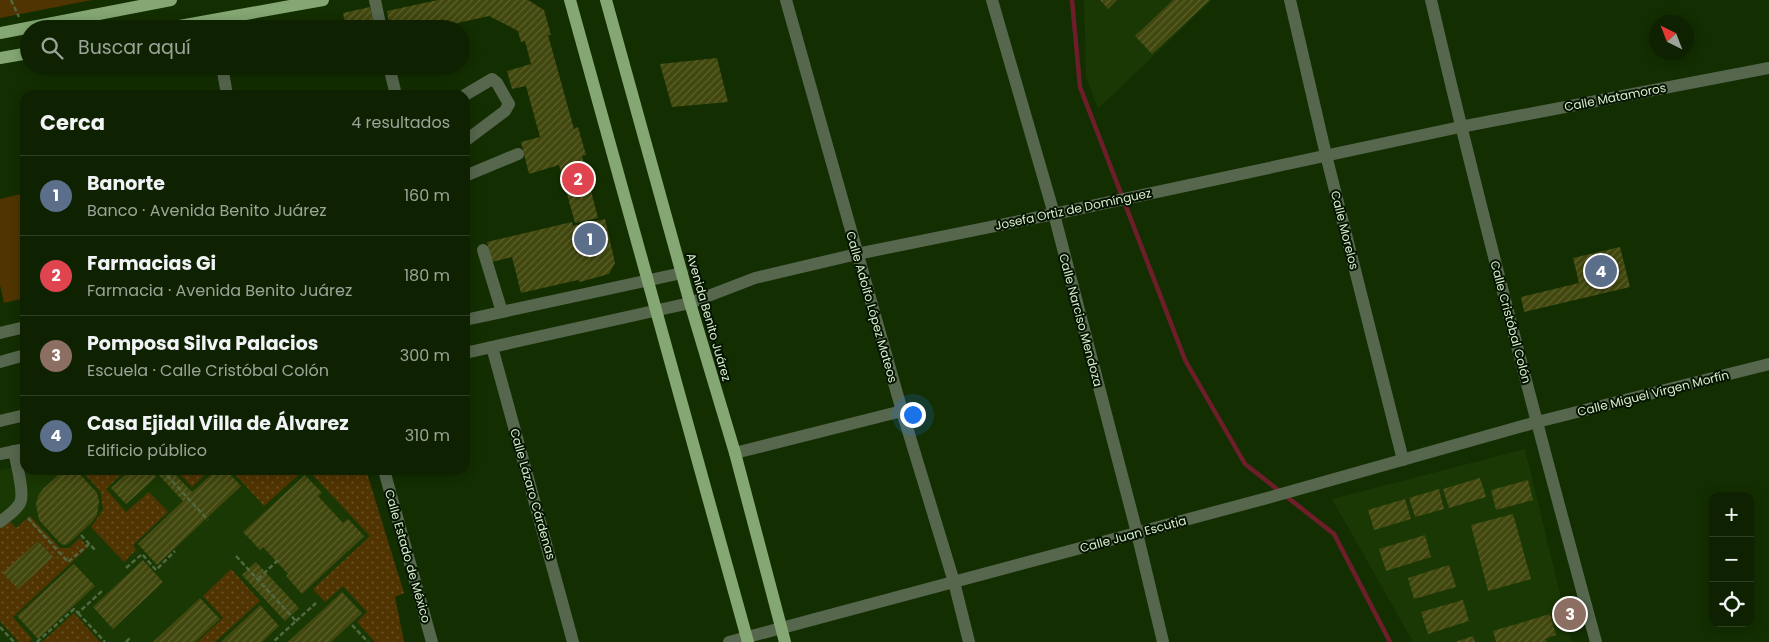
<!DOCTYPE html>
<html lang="es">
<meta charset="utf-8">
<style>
:root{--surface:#0e2201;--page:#1c2f10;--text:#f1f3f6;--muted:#9ba499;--line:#2e3f23;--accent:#db99f5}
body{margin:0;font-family:Poppins,sans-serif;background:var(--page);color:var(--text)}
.controls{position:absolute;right:15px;bottom:15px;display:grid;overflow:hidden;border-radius:10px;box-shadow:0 2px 12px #0003}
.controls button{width:45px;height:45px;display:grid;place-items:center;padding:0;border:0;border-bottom:1px solid var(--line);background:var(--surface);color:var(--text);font:25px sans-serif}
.compass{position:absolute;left:1649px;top:15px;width:45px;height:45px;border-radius:50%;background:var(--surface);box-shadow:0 2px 12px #0003;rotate:318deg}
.you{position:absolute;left:912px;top:414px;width:18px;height:18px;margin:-12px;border:4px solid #fff;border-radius:50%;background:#1a73e8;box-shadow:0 0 0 8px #1a73e833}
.badge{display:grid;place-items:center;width:32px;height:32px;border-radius:50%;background:var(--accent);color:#fff;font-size:16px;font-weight:700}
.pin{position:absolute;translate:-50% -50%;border:2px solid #fff;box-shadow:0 1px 5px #0006}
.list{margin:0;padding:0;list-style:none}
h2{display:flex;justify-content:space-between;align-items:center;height:65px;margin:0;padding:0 20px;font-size:21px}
h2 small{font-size:16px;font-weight:400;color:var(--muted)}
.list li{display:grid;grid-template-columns:32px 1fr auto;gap:15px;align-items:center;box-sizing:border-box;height:80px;padding:0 20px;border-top:1px solid var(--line)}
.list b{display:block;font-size:19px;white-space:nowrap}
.list p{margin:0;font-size:16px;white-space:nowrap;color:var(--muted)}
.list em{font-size:16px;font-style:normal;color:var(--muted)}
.icon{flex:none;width:28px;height:28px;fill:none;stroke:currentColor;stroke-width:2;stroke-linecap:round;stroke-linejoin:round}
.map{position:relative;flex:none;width:1769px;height:642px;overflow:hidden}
.search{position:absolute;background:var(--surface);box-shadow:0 2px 12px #0003;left:20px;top:20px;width:450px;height:55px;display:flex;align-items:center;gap:12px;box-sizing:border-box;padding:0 18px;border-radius:28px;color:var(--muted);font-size:19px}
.panel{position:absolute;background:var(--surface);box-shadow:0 2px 12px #0003;left:20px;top:90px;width:450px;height:385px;border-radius:15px}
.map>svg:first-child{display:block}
.built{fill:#193803}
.garden{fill:url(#garden-dots)}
.pitch{fill:#503502}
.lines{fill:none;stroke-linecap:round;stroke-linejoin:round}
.stream{stroke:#6e1e2a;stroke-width:4.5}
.building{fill:url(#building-hatch)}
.path{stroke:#506940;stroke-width:2.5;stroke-dasharray:5 2.5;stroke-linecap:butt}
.minor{stroke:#56674e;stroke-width:12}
.major{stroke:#84a773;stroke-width:12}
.labels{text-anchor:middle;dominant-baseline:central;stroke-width:4;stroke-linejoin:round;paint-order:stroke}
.street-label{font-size:12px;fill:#d8eece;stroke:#051400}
</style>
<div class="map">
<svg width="1769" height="642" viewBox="0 0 1769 642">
<defs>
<pattern id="garden-dots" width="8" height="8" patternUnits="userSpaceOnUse" patternTransform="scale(1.25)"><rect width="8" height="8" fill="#503502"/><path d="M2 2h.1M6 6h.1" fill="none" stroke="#685326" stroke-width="1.8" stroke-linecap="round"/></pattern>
<pattern id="building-hatch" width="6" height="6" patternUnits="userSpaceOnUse" patternTransform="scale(1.25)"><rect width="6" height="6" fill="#41470d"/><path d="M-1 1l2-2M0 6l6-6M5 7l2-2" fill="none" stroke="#5c622f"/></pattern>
</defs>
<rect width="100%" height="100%" fill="#132e01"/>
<g class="built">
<path d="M 1084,0 L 1212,0 L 1098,109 L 1086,77 Z"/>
<path d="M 1525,449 L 1572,642 L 1413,642 L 1332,499 Z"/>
<path d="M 25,465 L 25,470 L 366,470 L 404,593 L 395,597 L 404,642 L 0,642 L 0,470 Z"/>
</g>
<g class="garden">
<path d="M 81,470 L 126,470 L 106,489 L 126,512 L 149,492 L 168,512 L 133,545 L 136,550 L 124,562 L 91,527 L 103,510 L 101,492 Z"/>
<path d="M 176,470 L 210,470 L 192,487 Z"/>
<path d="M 231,470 L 304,470 L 264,506 Z"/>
<path d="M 308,470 L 366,470 L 404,593 L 395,597 L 404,642 L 375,642 L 357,622 L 367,612 L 343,586 L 325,602 L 313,589 L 370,536 Z"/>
<path d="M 30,516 L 60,548 L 69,548 L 80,538 L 88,547 L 13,617 L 32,639 L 29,642 L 19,642 L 0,621 L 0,526 L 8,519 L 16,528 Z"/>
<path d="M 231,569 L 260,601 L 215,642 L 197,642 L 223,618 L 203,596 Z"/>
<path d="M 74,613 L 100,642 L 42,642 Z"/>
</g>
<g class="pitch">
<path d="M 0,0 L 92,0 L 0,18 Z"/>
<path d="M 25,193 L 25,298 L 4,303 L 0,285 L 0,199 Z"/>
</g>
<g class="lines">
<path class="stream" d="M 1072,0 L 1080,87 L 1185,360 L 1245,464 L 1334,534 L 1390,642"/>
</g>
<g class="building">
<path d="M 438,0 L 528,0 L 544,10 L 551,35 L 548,35 L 574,129 L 578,127 L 586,155 L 582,156 L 598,218 L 575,223 L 559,165 L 529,174 L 521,142 L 540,137 L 526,86 L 512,89 L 507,71 L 531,64 L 525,41 L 521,42 L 518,31 L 489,16 L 430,29 L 390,29 L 387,11 Z"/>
<path d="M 1100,0 L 1117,0 L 1108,9 Z"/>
<path d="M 1173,0 L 1210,0 L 1152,54 L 1135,36 Z"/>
<path d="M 370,7 L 375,29 L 346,29 L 343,13 Z"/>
<path d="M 717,58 L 728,102 L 672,107 L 660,64 Z"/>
<path d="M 605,219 L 615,263 L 609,274 L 580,282 L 578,280 L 521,293 L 512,257 L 492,262 L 487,242 L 572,222 L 573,226 Z"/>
<path d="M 1620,247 L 1630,287 L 1524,312 L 1521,297 L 1579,283 L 1573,258 Z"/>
<path d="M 64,470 L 76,470 L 97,493 L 99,501 L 97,515 L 92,522 L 69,543 L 65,545 L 61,544 L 39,520 L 36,504 L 38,496 L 43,489 Z"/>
<path d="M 131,470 L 150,470 L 156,477 L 126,504 L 111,488 Z"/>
<path d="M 154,470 L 171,470 L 192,492 L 216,470 L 226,470 L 241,486 L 157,565 L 138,544 L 183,501 Z"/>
<path d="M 305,475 L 322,493 L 318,496 L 343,523 L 348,519 L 364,536 L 302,594 L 286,576 L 288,574 L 263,547 L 260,550 L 243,532 Z"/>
<path d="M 1480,478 L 1486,497 L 1449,508 L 1443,489 Z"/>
<path d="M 1528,480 L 1533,500 L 1496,510 L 1491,490 Z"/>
<path d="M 1439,489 L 1444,509 L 1415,517 L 1409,498 Z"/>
<path d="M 1405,499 L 1411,519 L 1374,530 L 1368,510 Z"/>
<path d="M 1513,514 L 1531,579 L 1488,591 L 1471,525 Z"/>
<path d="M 1425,535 L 1431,557 L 1386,571 L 1379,549 Z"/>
<path d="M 38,541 L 53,557 L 18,589 L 3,573 Z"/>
<path d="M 143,560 L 163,582 L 113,629 L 93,607 Z"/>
<path d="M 256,562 L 299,608 L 285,621 L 242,575 Z"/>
<path d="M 74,564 L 95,586 L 38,639 L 17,616 Z"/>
<path d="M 1449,565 L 1456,587 L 1414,599 L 1408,578 Z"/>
<path d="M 342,592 L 362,613 L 331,642 L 288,642 Z"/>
<path d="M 200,598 L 220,619 L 195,642 L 153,642 Z"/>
<path d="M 1463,600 L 1469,621 L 1428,634 L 1421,612 Z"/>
<path d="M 260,605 L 279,626 L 262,642 L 221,642 Z"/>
<path d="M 1550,614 L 1556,635 L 1545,639 L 1547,642 L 1496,642 L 1493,631 Z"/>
<path d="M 1473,636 L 1475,642 L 1455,642 Z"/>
</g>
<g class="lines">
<g class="path">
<path d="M 11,0 L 19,17"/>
<path d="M 162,470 L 208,520"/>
<path d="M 28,518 L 68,562 L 89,544"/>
<path d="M 81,535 L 95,550"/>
<path d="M 236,556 L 296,621 L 273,642"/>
<path d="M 126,568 L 142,554 L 156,570 L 175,551"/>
<path d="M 258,579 L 278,560"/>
<path d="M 78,613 L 105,642"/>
<path d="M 296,621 L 316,603"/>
<path d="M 352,625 L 368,642"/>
<path d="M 0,627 L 14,642"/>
<path d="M 37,642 L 74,609 L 78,613 L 102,591"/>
<path d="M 126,642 L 131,637"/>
</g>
<g class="minor">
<path d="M 375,0 L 381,29"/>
<path d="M 786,0 L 902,411 L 954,582 L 969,642"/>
<path d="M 992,0 L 1054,214 L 1137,533 L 1163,642"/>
<path d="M 1290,0 L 1326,155 L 1403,460"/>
<path d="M 1431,0 C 1481,215 1538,429 1596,642"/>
<path d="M 222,66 L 227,95"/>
<path d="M 389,66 L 396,95"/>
<path d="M 465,95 L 492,79 L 497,83 L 509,104 L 505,111 L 465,141"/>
<path d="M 465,176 L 518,154"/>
<path d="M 483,250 L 502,312"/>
<path d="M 465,320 L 682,273"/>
<path d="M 0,333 L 25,327"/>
<path d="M 492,347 L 573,642"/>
<path d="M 465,353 L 690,303 L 755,278 L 857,254 L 1054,214 L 1460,127 L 1769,68"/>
<path d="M 0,362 L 25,355"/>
<path d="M 0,421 L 25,415"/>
<path d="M 735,453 L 902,411"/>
<path d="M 0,454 L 25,449"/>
<path d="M 384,470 L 432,642"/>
<path d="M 0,522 C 7,516 16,511 20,503 C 25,493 16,463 14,451"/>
<path d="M 729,642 L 1271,497 L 1537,422 L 1769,364"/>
</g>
<g class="major">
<path d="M 570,0 L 748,642"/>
<path d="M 606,0 L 690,303 L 735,453 L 785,642"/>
<path d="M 94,15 L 96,29"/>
<path d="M 163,29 L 323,0"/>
<path d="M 0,33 L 171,0"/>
<path d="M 0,58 L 29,53"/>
</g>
</g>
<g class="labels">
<g class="street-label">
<text transform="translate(1615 97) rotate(-11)">Calle Matamoros</text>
<text transform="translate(1073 209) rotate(-12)">Josefa Ortiz de Domínguez</text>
<text transform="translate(1345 230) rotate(76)">Calle Morelos</text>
<text transform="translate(872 307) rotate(74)">Calle Adolfo López Mateos</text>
<text transform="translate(709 317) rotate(74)">Avenida Benito Juárez</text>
<text transform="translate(1081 320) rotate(75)">Calle Narciso Mendoza</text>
<text transform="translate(1511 322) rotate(75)">Calle Cristóbal Colón</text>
<text transform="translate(1653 393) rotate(-14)">Calle Miguel Virgen Morfín</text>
<text transform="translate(533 494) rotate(74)">Calle Lázaro Cárdenas</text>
<text transform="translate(1133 534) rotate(-15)">Calle Juan Escutia</text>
<text transform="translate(408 556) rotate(74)">Calle Estado de México</text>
</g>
</g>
</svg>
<div class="controls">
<button>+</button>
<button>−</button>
<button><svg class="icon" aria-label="locate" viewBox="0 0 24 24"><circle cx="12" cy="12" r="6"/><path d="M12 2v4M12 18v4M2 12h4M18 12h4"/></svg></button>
</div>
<svg class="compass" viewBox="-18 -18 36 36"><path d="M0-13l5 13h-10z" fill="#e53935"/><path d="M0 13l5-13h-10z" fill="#9ba499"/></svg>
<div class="you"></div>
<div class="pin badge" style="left:590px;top:239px;background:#5c6f8a">1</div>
<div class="pin badge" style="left:578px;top:179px;background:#e0444e">2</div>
<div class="pin badge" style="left:1570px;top:614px;background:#8d6e63">3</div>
<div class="pin badge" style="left:1601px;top:271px;background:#5c6f8a">4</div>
<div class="search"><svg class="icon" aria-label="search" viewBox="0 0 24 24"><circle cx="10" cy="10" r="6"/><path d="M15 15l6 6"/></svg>Buscar aquí</div>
<section class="panel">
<h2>Cerca<small>4 resultados</small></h2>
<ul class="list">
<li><span class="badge" style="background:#5c6f8a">1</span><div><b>Banorte</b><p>Banco · Avenida Benito Juárez</p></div><em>160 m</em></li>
<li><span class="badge" style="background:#e0444e">2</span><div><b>Farmacias Gi</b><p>Farmacia · Avenida Benito Juárez</p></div><em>180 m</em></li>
<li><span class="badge" style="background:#8d6e63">3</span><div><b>Pomposa Silva Palacios</b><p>Escuela · Calle Cristóbal Colón</p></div><em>300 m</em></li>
<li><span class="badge" style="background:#5c6f8a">4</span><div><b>Casa Ejidal Villa de Álvarez</b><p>Edificio público</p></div><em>310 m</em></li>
</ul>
</section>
</div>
